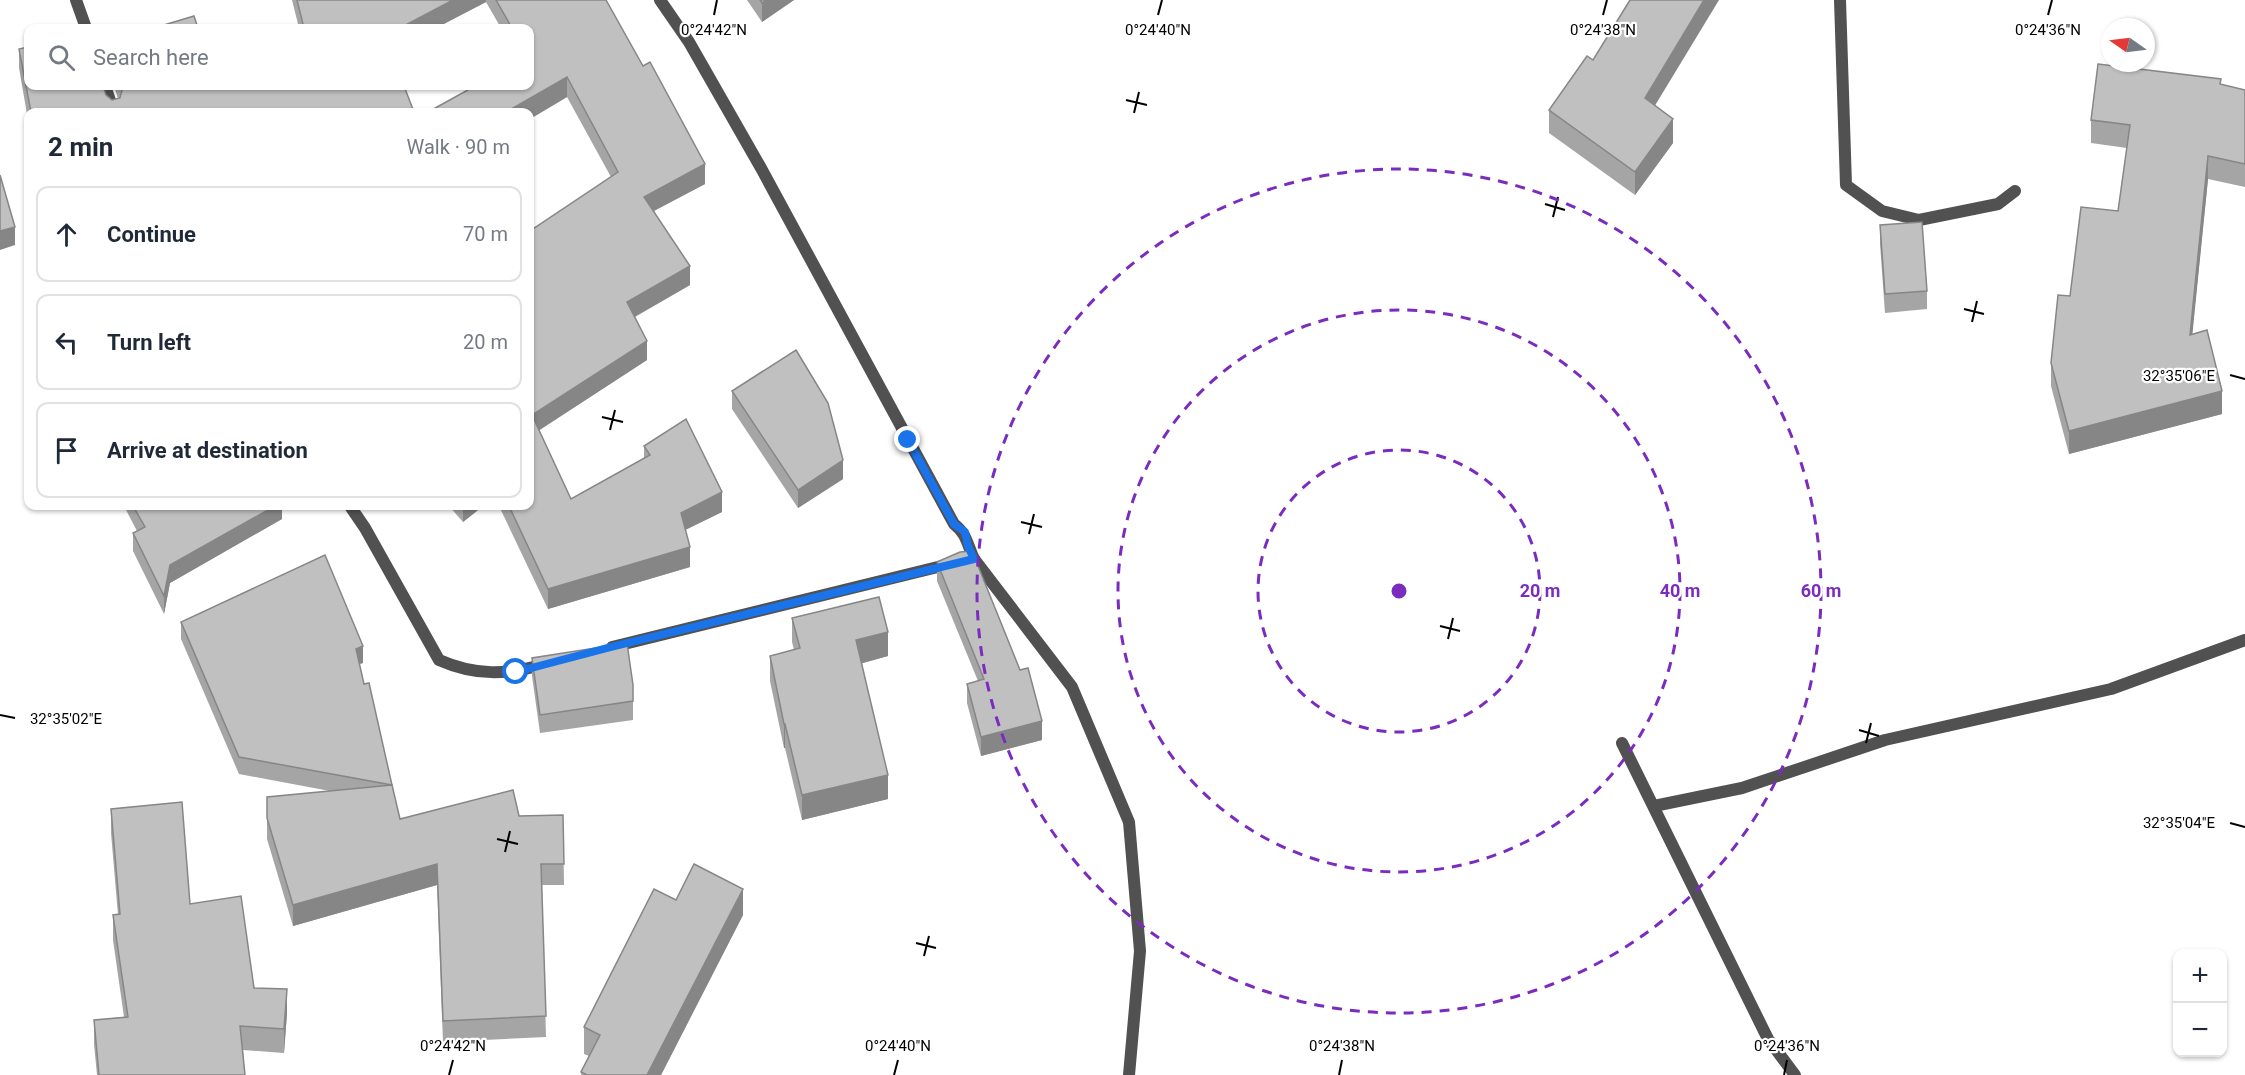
<!DOCTYPE html>
<meta charset="utf-8">
<style>
:root{--surface:#fff;--page:#f6f6f7;--text:#1f2937;--muted:#747a83;--line:#e0e1e3}
body{margin:0;font-family:Roboto,sans-serif;background:var(--page);color:var(--text)}
.controls{position:absolute;right:18px;bottom:18px;display:grid;overflow:hidden;border-radius:12px;box-shadow:0 2px 4px #0004}
.controls button{width:54px;height:54px;display:grid;place-items:center;padding:0;border:0;border-bottom:2px solid var(--line);background:var(--surface);color:var(--text);font:30px sans-serif}
.compass{position:absolute;left:2101px;top:18px;width:54px;height:54px;border-radius:50%;background:var(--surface);box-shadow:0 2px 4px #0004;rotate:284deg}
.stop{position:absolute;width:18px;height:18px;margin:-14px;border:4px solid #1a73e8;border-radius:50%;background:#fff}
.stop.end{background:#1a73e8;border-color:#fff;box-shadow:0 2px 6px #0008}
.list{margin:0;padding:0;list-style:none}
h2{display:flex;justify-content:space-between;align-items:center;height:78px;margin:0;padding:0 24px;font-size:26px}
h2 small{font-size:20px;font-weight:400;color:var(--muted)}
.list li{display:grid;grid-template-columns:39px 1fr auto;gap:18px;align-items:center;box-sizing:border-box;height:96px;margin:0 12px 12px;padding:0 12px;border:2px solid var(--line);border-radius:12px}
.list b{display:block;font-size:22px;white-space:nowrap}
.list em{font-size:20px;font-style:normal;color:var(--muted)}
.icon{flex:none;width:33px;height:33px;fill:none;stroke:currentColor;stroke-width:2;stroke-linecap:round;stroke-linejoin:round}
.map{position:relative;flex:none;width:2245px;height:1075px;overflow:hidden}
.search{position:absolute;background:var(--surface);box-shadow:0 2px 4px #0004;left:24px;top:24px;width:510px;height:66px;display:flex;align-items:center;gap:15px;box-sizing:border-box;padding:0 21px;border-radius:12px;color:var(--muted);font-size:22px}
.panel{position:absolute;background:var(--surface);box-shadow:0 2px 4px #0004;left:24px;top:108px;width:510px;height:402px;border-radius:12px}
.map>svg:first-child{display:block}
.lines{fill:none;stroke-linecap:round;stroke-linejoin:round}
.street{stroke:#515151;stroke-width:12}
.wall{fill:#a5a5a5}
.shaded-wall{fill:#868686}
.building{fill:#c0c0c0;stroke:#868686;stroke-width:1.5}
.route{stroke:#1a73e8;stroke-width:8}
.ticks{fill:none;stroke:#000;stroke-width:2}
.ring{fill:none;stroke:#7b2cbf;stroke-width:3;stroke-dasharray:10 8}
.ticks-label{font-size:15px;text-anchor:middle;fill:#000;stroke:#fff;stroke-width:4.5;stroke-linejoin:round;paint-order:stroke}
.centre{fill:#7b2cbf;stroke:#fff;stroke-width:3}
.ring-label{font-size:18px;text-anchor:middle;font-weight:bold;fill:#7b2cbf;stroke:#fff;stroke-width:4.5;stroke-linejoin:round;paint-order:stroke}
</style>
<div class="map">
<svg width="2245" height="1075" viewBox="0 0 2245 1075">
<rect width="100%" height="100%" fill="#fff"/>
<g class="lines">
<g class="street">
<path d="M 76,0 L 86,28"/>
<path d="M 660,0 L 689,42 L 761,168 L 954,524 C 967,534 967,544 974,559 L 967,560"/>
<path d="M 1840,0 L 1846,185 L 1882,211 L 1919,220 L 1998,204 L 2015,191"/>
<path d="M 105,86 L 114,112"/>
<path d="M 350,506 L 365,528 L 439,660 C 475,676 507,675 545,664"/>
<path d="M 974,559 L 1072,687 L 1129,822 L 1140,951 L 1129,1075"/>
<path d="M 612,647 L 950,564"/>
<path d="M 1622,743 L 1768,1039 L 1795,1075"/>
<path d="M 1654,806 L 1742,788 L 1885,740 L 2111,689 L 2245,640"/>
</g>
</g>
<g class="wall">
<path d="M 292,0 L 606,0 L 705,184 L 654,211 L 690,285 L 635,317 L 647,360 L 539,430 L 571,499 L 644,458 L 644,446 L 722,512 L 685,530 L 690,567 L 548,609 L 499,506 L 530,506 L 530,231 L 611,177 L 567,97 L 530,119 L 530,28 L 501,28 L 486,2 L 436,28 L 299,28 Z"/>
<path d="M 747,0 L 794,0 L 762,22 Z"/>
<path d="M 19,49 L 106,95 L 112,100 L 118,99 L 114,86 L 404,86 L 414,112 L 28,112 L 28,120 L 19,68 Z"/>
<path d="M 2221,84 L 2245,90 L 2245,187 L 2208,179 L 2192,334 L 2222,414 L 2069,454 L 2051,386 L 2051,363 L 2070,296 L 2118,211 L 2127,148 L 2091,143 L 2091,120 Z"/>
<path d="M 1655,106 L 1673,143 L 1635,195 L 1549,133 L 1549,110 Z"/>
<path d="M 1880,225 L 1927,291 L 1927,309 L 1885,313 L 1880,244 Z"/>
<path d="M 732,391 L 843,479 L 798,508 L 732,409 Z"/>
<path d="M 124,506 L 282,506 L 282,519 L 170,583 L 164,614 L 133,551 L 133,533 L 137,531 Z"/>
<path d="M 449,506 L 483,506 L 463,522 Z"/>
<path d="M 937,562 L 1020,670 L 1042,740 L 981,756 L 967,703 L 967,684 L 978,681 L 937,581 Z"/>
<path d="M 792,618 L 888,656 L 862,663 L 888,799 L 802,820 L 785,748 L 784,748 L 770,681 L 770,656 L 794,650 L 792,642 Z"/>
<path d="M 181,622 L 363,663 L 359,664 L 364,684 L 400,819 L 563,815 L 564,885 L 542,885 L 546,1037 L 443,1042 L 437,885 L 293,926 L 267,839 L 267,797 L 330,791 L 239,774 L 181,639 Z"/>
<path d="M 532,658 L 633,685 L 633,720 L 540,733 L 532,676 Z"/>
<path d="M 111,809 L 190,904 L 254,988 L 287,1013 L 284,1053 L 243,1050 L 245,1075 L 97,1075 L 94,1044 L 94,1020 L 124,1017 L 113,940 L 113,915 L 118,915 L 111,833 Z"/>
<path d="M 676,900 L 743,915 L 661,1075 L 581,1075 L 581,1072 L 589,1056 L 584,1054 L 584,1027 Z"/>
</g>
<g class="shaded-wall">
<path d="M 453,0 L 486,0 L 486,2 L 436,28 L 400,28 Z"/>
<path d="M 767,0 L 794,0 L 762,22 L 762,3 Z"/>
<path d="M 1704,0 L 1719,0 L 1645,122 L 1645,98 Z"/>
<path d="M 567,77 L 567,97 L 530,119 L 530,112 L 506,112 Z"/>
<path d="M 1673,119 L 1673,143 L 1635,195 L 1635,172 Z"/>
<path d="M 2208,156 L 2208,179 L 2190,358 L 2190,335 Z"/>
<path d="M 705,164 L 705,184 L 644,216 L 644,197 Z"/>
<path d="M 15,227 L 15,245 L 0,250 L 0,231 Z"/>
<path d="M 690,266 L 690,285 L 627,321 L 627,302 Z"/>
<path d="M 647,341 L 647,360 L 532,435 L 532,415 Z"/>
<path d="M 2222,391 L 2222,414 L 2069,454 L 2069,431 Z"/>
<path d="M 843,460 L 843,479 L 798,508 L 798,490 Z"/>
<path d="M 722,492 L 722,512 L 681,532 L 681,513 Z"/>
<path d="M 275,506 L 282,506 L 282,519 L 170,583 L 164,614 L 164,596 L 170,565 Z"/>
<path d="M 463,506 L 483,506 L 463,522 Z"/>
<path d="M 690,547 L 690,567 L 548,609 L 548,589 Z"/>
<path d="M 888,632 L 888,656 L 856,665 L 856,640 Z"/>
<path d="M 363,646 L 363,663 L 356,665 L 356,649 Z"/>
<path d="M 1042,721 L 1042,740 L 981,756 L 981,737 Z"/>
<rect x="784" y="724" width="1" height="24"/>
<path d="M 888,775 L 888,799 L 802,820 L 802,795 Z"/>
<path d="M 437,864 L 437,885 L 293,926 L 293,905 Z"/>
<path d="M 743,889 L 743,915 L 661,1075 L 647,1075 Z"/>
<path d="M 287,989 L 287,1013 L 284,1053 L 284,1029 Z"/>
</g>
<g class="building">
<path d="M 297,0 L 453,0 L 400,28 L 304,28 Z"/>
<path d="M 496,0 L 606,0 L 643,66 L 650,62 L 705,164 L 644,197 L 690,266 L 627,302 L 647,341 L 532,415 L 571,499 L 650,455 L 644,446 L 686,419 L 722,492 L 681,513 L 690,547 L 548,589 L 509,506 L 530,506 L 530,231 L 618,172 L 567,77 L 506,112 L 428,112 L 475,86 L 530,86 L 530,28 L 512,28 Z"/>
<path d="M 760,0 L 767,0 L 762,3 Z"/>
<path d="M 1630,0 L 1704,0 L 1645,98 L 1673,119 L 1635,172 L 1549,110 L 1587,56 L 1593,60 Z"/>
<path d="M 194,16 L 198,28 L 154,28 Z"/>
<path d="M 28,47 L 28,86 L 103,86 L 106,95 L 112,100 L 120,98 L 122,90 L 120,86 L 404,86 L 414,112 L 31,112 L 19,49 Z"/>
<path d="M 2098,64 L 2221,79 L 2220,84 L 2245,90 L 2245,164 L 2208,156 L 2190,335 L 2207,330 L 2222,391 L 2069,431 L 2051,363 L 2058,295 L 2070,296 L 2081,207 L 2118,211 L 2130,125 L 2091,120 Z"/>
<path d="M 0,175 L 15,227 L 0,231 Z"/>
<path d="M 1922,222 L 1927,291 L 1885,294 L 1880,225 Z"/>
<path d="M 796,350 L 828,403 L 843,460 L 798,490 L 732,391 Z"/>
<path d="M 133,506 L 275,506 L 170,565 L 164,596 L 133,533 L 145,527 Z"/>
<path d="M 972,551 L 1020,670 L 1028,668 L 1042,721 L 981,737 L 967,684 L 984,679 L 937,562 L 960,552 Z"/>
<path d="M 325,555 L 363,646 L 356,649 L 364,684 L 369,683 L 392,785 L 239,757 L 181,622 Z"/>
<path d="M 879,597 L 888,632 L 856,640 L 888,775 L 802,795 L 785,724 L 784,724 L 770,656 L 800,648 L 792,618 Z"/>
<path d="M 627,643 L 633,685 L 633,701 L 540,715 L 532,658 Z"/>
<path d="M 392,785 L 400,819 L 513,790 L 519,816 L 563,815 L 564,864 L 541,864 L 546,1016 L 443,1021 L 437,864 L 293,905 L 267,818 L 267,797 Z"/>
<path d="M 182,802 L 190,904 L 241,896 L 254,988 L 287,989 L 284,1029 L 240,1026 L 245,1075 L 99,1075 L 94,1020 L 128,1017 L 113,915 L 120,914 L 111,809 Z"/>
<path d="M 694,864 L 743,889 L 647,1075 L 587,1075 L 581,1072 L 600,1035 L 584,1027 L 654,889 L 676,900 Z"/>
</g>
<g class="lines">
<path class="route" d="M 516,672 L 611,647 L 974,559 L 968,546 L 965,532 L 954,524 L 908,440"/>
</g>
<path class="ticks" d="M 714,15 L 717,0M 1158,15 L 1162,0M 1603,15 L 1607,0M 2048,15 L 2052,0M 1126,100 L 1147,105M 1134,113 L 1139,92M 1545,204 L 1565,210M 1553,217 L 1558,197M 1964,309 L 1984,314M 1972,322 L 1977,301M 2230,375 L 2245,379M 602,417 L 623,422M 610,430 L 615,410M 1021,522 L 1042,527M 1029,534 L 1034,514M 1440,626 L 1460,631M 1448,639 L 1453,618M 0,715 L 15,718M 1859,730 L 1879,736M 1866,743 L 1871,723M 2230,823 L 2245,827M 497,839 L 518,844M 505,852 L 510,831M 916,943 L 936,948M 924,956 L 929,936M 449,1075 L 453,1060M 894,1075 L 898,1060M 1339,1075 L 1342,1060M 1784,1075 L 1787,1060"/>
<g class="ring">
<circle cx="1399" cy="591" r="141"/>
<circle cx="1399" cy="591" r="281"/>
<circle cx="1399" cy="591" r="422"/>
</g>
<g class="ticks-label">
<text x="714" y="35">0°24'42"N</text>
<text x="1158" y="35">0°24'40"N</text>
<text x="1603" y="35">0°24'38"N</text>
<text x="2048" y="35">0°24'36"N</text>
<text x="2179" y="381">32°35'06"E</text>
<text x="66" y="724">32°35'02"E</text>
<text x="2179" y="828">32°35'04"E</text>
<text x="453" y="1051">0°24'42"N</text>
<text x="898" y="1051">0°24'40"N</text>
<text x="1342" y="1051">0°24'38"N</text>
<text x="1787" y="1051">0°24'36"N</text>
</g>
<circle cx="1399" cy="591" r="9" class="centre"/>
<g class="ring-label">
<text x="1540" y="597">20 m</text>
<text x="1680" y="597">40 m</text>
<text x="1821" y="597">60 m</text>
</g>
</svg>
<div class="controls">
<button>+</button>
<button>−</button>
</div>
<svg class="compass" viewBox="-18 -18 36 36"><path d="M0-13l5 13h-10z" fill="#e53935"/><path d="M0 13l5-13h-10z" fill="#747a83"/></svg>
<div class="stop" style="left:516px;top:672px"></div>
<div class="stop end" style="left:908px;top:440px"></div>
<div class="search"><svg class="icon" aria-label="search" viewBox="0 0 24 24"><circle cx="10" cy="10" r="6"/><path d="M15 15l6 6"/></svg>Search here</div>
<section class="panel">
<h2>2 min<small>Walk · 90 m</small></h2>
<ul class="list">
<li><svg class="icon" aria-label="ahead" viewBox="0 0 24 24"><path d="M12 20V5M6 11l6-6 6 6"/></svg><div><b>Continue</b></div><em>70 m</em></li>
<li><svg class="icon" aria-label="left" viewBox="0 0 24 24"><path d="M17 20v-9H6M10 6l-5 5 5 5"/></svg><div><b>Turn left</b></div><em>20 m</em></li>
<li><svg class="icon" aria-label="arrive" viewBox="0 0 24 24"><path d="M6 21V4h12l-3 4 3 4H6"/></svg><div><b>Arrive at destination</b></div></li>
</ul>
</section>
</div>
